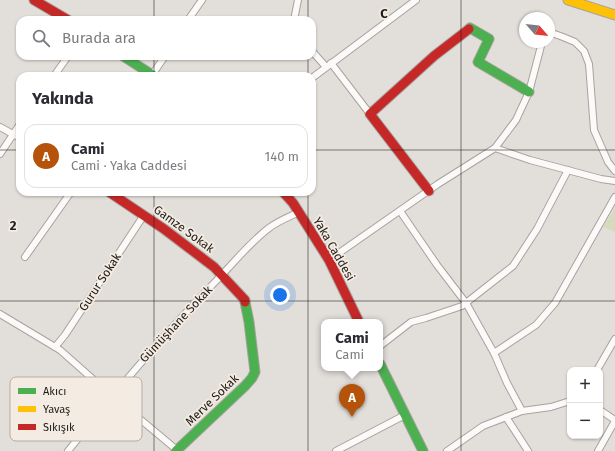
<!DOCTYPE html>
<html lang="tr">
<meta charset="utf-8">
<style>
:root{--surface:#fff;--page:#f2f2f3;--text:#2b2b33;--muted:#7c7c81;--line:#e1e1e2;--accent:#b45309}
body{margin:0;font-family:"Fira Sans",sans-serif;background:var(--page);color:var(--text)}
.controls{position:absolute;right:12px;bottom:12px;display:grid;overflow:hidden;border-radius:8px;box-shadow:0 1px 3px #0004}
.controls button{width:36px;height:36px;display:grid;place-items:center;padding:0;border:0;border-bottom:1px solid var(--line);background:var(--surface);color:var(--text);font:20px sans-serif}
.compass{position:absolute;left:519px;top:12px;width:36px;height:36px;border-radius:50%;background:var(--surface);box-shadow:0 1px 3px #0004;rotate:118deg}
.you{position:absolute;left:280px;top:295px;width:14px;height:14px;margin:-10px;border:3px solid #fff;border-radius:50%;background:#1a73e8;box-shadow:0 0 0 6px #1a73e833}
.badge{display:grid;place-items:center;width:26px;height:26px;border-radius:50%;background:var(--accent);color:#fff;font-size:13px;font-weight:700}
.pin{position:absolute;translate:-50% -33px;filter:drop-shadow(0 1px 2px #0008)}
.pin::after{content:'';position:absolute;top:21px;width:14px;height:12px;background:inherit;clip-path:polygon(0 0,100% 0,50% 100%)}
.popup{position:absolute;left:321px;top:319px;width:62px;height:52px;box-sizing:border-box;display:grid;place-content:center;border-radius:8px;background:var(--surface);filter:drop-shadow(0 1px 3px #0005);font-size:13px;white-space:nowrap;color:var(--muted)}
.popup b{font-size:15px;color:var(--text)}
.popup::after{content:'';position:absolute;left:50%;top:100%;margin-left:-8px;border:8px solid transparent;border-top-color:var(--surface)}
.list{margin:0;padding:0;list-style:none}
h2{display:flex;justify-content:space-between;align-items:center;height:52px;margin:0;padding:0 16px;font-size:17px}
h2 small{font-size:13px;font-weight:400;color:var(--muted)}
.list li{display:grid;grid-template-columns:26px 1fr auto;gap:12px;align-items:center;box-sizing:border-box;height:64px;margin:0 8px 8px;padding:0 8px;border:1px solid var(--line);border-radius:12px}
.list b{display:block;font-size:15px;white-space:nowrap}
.list p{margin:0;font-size:13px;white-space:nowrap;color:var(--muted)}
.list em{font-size:13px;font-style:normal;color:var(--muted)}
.icon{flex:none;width:22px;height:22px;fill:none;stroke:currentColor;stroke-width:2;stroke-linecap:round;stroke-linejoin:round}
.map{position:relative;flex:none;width:615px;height:451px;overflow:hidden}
.search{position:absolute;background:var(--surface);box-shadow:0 1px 3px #0004;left:16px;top:16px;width:300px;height:44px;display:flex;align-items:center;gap:10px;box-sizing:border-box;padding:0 14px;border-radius:12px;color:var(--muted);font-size:15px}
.panel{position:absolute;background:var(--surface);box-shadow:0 1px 3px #0004;left:16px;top:72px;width:300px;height:124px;border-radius:12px}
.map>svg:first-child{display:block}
.green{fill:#d4dcbe}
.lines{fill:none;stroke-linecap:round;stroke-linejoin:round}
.street-casing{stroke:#a7a39f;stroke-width:8}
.fast-casing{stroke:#a7a39f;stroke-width:11}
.slow-casing{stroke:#a7a39f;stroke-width:11}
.jam-casing{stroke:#a7a39f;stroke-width:11}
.street{stroke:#fbfaf9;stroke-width:6}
.fast{stroke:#4caf50;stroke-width:9}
.slow{stroke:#ffc107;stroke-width:9}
.jam{stroke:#c62828;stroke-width:9}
.grid{fill:none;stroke:#1e1b18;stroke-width:1;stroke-opacity:0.55}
.labels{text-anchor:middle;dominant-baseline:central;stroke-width:3.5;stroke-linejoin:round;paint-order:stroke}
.street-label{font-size:12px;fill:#1e1b18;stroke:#f4ece2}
.key{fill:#f4ece2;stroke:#b4ada5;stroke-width:1}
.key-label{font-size:11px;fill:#1e1b18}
.grid-label{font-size:13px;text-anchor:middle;font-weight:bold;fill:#1e1b18;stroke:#f4ece2;stroke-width:3.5;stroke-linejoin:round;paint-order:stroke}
</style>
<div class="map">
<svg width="615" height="451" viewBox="0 0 615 451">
<rect width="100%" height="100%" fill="#e2ded9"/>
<path class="green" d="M 615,208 L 615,232 L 603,227 Z"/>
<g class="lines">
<defs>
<g id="street">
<path d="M 188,20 L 202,0"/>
<path d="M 294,20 L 298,0"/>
<path d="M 549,32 L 563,37 L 575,42 L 584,51 L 589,64 L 594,130 L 608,162 L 615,171"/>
<path d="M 312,51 L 326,67"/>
<path d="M 331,63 L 370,114"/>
<path d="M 152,75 L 165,56"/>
<path d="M 54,76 L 68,56"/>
<path d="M 312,78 L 416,0"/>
<path d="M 0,127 L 20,138"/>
<path d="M 495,148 L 530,160 L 601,179 L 615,181"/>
<path d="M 0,154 L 20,124"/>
<path d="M 400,211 L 437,265 L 466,303 L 494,353"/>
<path d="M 25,257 L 71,192"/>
<path d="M 329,260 L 438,184 L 495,148 L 516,120 L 529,92 L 542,42"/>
<path d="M 0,314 L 60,350 L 104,389 L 177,450"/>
<path d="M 380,346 L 411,322 L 426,318 L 462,306 L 513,266 L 537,229 L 568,170"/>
<path d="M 55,347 L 65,335 L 144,215"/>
<path d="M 597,370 L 615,339"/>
<path d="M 570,401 L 551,407 L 522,411 L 507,383 L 494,353 L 536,325 L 555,303 L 615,197"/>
<path d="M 600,410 L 615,420"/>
<path d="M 506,417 L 528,451"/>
<path d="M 68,451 C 115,392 163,335 216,281 C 233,264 249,243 269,228 C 278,221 289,217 299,212"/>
<path d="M 336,451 L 405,415"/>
<path d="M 447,451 L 483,426 L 522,411"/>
<path d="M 598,451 L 615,421"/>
</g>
<g id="fast">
<path d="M 469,29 L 470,28 L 489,39 L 478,62 L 529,92"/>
<path d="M 123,56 L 154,76"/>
<path d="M 380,364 L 423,451"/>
<path d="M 176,451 L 245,386 L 252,378 L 255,372 L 249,322 L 245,302"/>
</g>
<path id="slow" d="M 568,0 L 615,15"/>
<g id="jam">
<path d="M 34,0 L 68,20"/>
<path d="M 429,191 L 370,114 L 434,56 L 469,29"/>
<path d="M 109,192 L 164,229 L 214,267 L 245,300 L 245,302"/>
<path d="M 283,192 L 293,203 L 329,260 L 359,322"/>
</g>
</defs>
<use href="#street" class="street-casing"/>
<use href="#fast" class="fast-casing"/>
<use href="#slow" class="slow-casing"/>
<use href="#jam" class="jam-casing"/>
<use href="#street" class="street"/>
<use href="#fast" class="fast"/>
<use href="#slow" class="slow"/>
<use href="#jam" class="jam"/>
</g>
<path class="grid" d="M 154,0 L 154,20M 308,0 L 308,20M 461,0 L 461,451M 154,56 L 154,76M 308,56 L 308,76M 0,150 L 20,150M 312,150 L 615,150M 154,192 L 154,451M 308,192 L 308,451M 0,301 L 615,301"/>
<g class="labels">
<g class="street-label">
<text transform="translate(184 229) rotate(36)">Gamze Sokak</text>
<text transform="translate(334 249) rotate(60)">Yaka Caddesi</text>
<text transform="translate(100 282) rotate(-57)">Gurur Sokak</text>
<text transform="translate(176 324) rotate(-47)">Gümüşhane Sokak</text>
<text transform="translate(212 400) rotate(-44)">Merve Sokak</text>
</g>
</g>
<rect x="10" y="377" width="132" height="64" rx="6" class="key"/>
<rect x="18" y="388" width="18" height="6" fill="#4caf50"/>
<rect x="18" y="406" width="18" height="6" fill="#ffc107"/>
<rect x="18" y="424" width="18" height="6" fill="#c62828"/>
<g class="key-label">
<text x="43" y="395">Akıcı</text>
<text x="43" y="413">Yavaş</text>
<text x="43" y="431">Sıkışık</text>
</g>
<g class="grid-label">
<text x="384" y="18">C</text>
<text x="13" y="230">2</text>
</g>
</svg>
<div class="controls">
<button>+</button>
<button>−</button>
</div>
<svg class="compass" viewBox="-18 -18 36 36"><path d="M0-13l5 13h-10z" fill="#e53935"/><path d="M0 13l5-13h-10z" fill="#7c7c81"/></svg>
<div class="you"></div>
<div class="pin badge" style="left:352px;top:417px">A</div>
<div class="popup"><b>Cami</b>Cami</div>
<div class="search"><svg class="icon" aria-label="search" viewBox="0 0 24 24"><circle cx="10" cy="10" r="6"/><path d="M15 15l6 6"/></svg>Burada ara</div>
<section class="panel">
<h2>Yakında<small></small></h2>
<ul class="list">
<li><span class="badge">A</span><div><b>Cami</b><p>Cami · Yaka Caddesi</p></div><em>140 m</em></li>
</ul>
</section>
</div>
